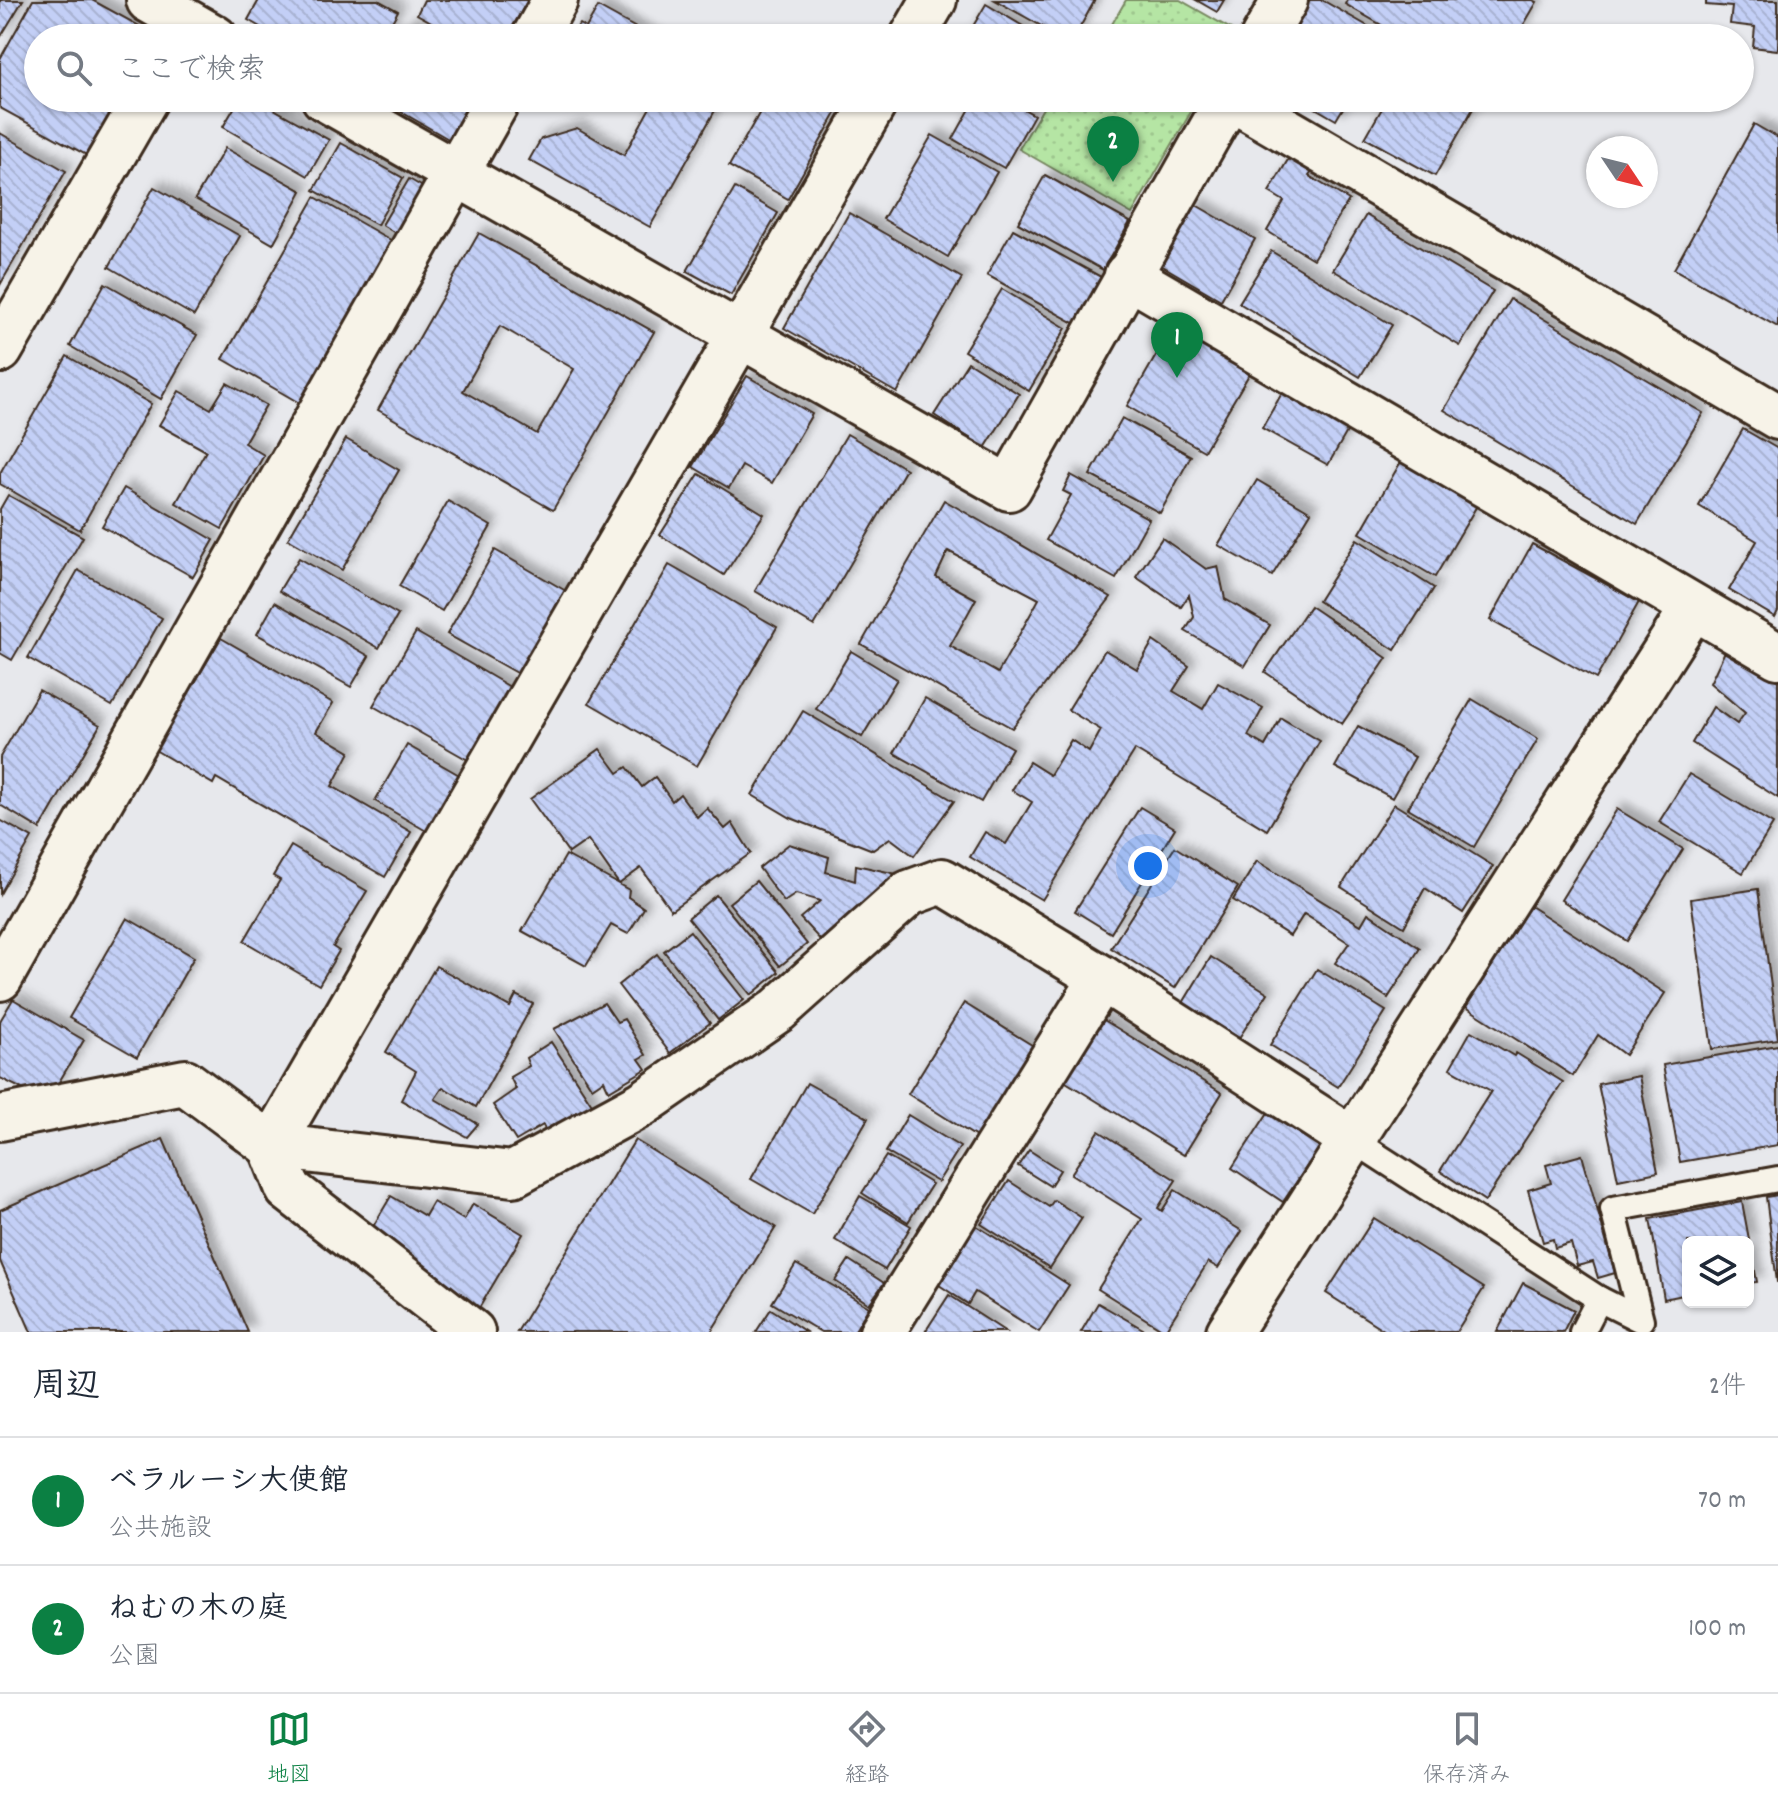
<!DOCTYPE html>
<html lang="ja">
<meta charset="utf-8">
<style>
:root{--surface:#fff;--page:#f6f6f7;--text:#1f2937;--muted:#747a83;--line:#e0e1e3;--accent:#0b8043}
body{margin:0;font-family:Dekko,"Klee One",sans-serif;background:var(--page);color:var(--text)}
.controls{position:absolute;right:24px;bottom:24px;display:grid;overflow:hidden;border-radius:12px;box-shadow:0 2px 6px #0004}
.controls button{width:72px;height:72px;display:grid;place-items:center;padding:0;border:0;border-bottom:2px solid var(--line);background:var(--surface);color:var(--text);font:40px sans-serif}
.compass{position:absolute;left:1586px;top:136px;width:72px;height:72px;border-radius:50%;background:var(--surface);box-shadow:0 2px 6px #0004;rotate:125deg}
.you{position:absolute;left:1148px;top:866px;width:28px;height:28px;margin:-20px;border:6px solid #fff;border-radius:50%;background:#1a73e8;box-shadow:0 0 0 12px #1a73e833}
.badge{display:grid;place-items:center;width:52px;height:52px;border-radius:50%;background:var(--accent);color:#fff;font-size:26px;font-weight:700}
.pin{position:absolute;translate:-50% -66px;filter:drop-shadow(0 2px 4px #0008)}
.pin::after{content:'';position:absolute;top:42px;width:28px;height:24px;background:inherit;clip-path:polygon(0 0,100% 0,50% 100%)}
.list{margin:0;padding:0;list-style:none}
h2{display:flex;justify-content:space-between;align-items:center;height:104px;margin:0;padding:0 32px;font-size:34px}
h2 small{font-size:26px;font-weight:400;color:var(--muted)}
.list li{display:grid;grid-template-columns:52px 1fr auto;gap:24px;align-items:center;box-sizing:border-box;height:128px;padding:0 32px;border-top:2px solid var(--line)}
.list b{display:block;font-size:30px;white-space:nowrap}
.list p{margin:0;font-size:26px;white-space:nowrap;color:var(--muted)}
.list em{font-size:26px;font-style:normal;color:var(--muted)}
.icon{flex:none;width:44px;height:44px;fill:none;stroke:currentColor;stroke-width:2;stroke-linecap:round;stroke-linejoin:round}
.map{position:relative;flex:none;width:1778px;height:1332px;overflow:hidden}
.search{position:absolute;background:var(--surface);box-shadow:0 2px 6px #0004;left:24px;right:24px;top:24px;height:88px;display:flex;align-items:center;gap:20px;box-sizing:border-box;padding:0 28px;border-radius:44px;color:var(--muted);font-size:30px}
.sheet{height:360px;background:var(--surface)}
nav{display:flex;justify-content:space-around;align-items:center;box-sizing:border-box;height:112px;border-top:2px solid var(--line);background:var(--surface);font-size:22px;color:var(--muted)}
nav a{display:grid;justify-items:center;gap:4px}
nav .on{color:var(--accent)}
.map>svg:first-child{display:block}
.park{fill:url(#park-dots);stroke:#788861;stroke-width:2}
.building{fill:url(#building-back-hatch);stroke:#3b2a1e;stroke-width:2;fill-rule:evenodd;filter:url(#shadow)}
.lines{fill:none;stroke-linecap:round;stroke-linejoin:round}
.service-casing{stroke:#3b2a1e;stroke-width:30}
.minor-casing{stroke:#3b2a1e;stroke-width:50}
.tertiary-casing{stroke:#3b2a1e;stroke-width:50}
.service{stroke:#f7f3e8;stroke-width:24}
.minor{stroke:#f7f3e8;stroke-width:44}
.tertiary{stroke:#f7f3e8;stroke-width:44}
</style>
<div class="map">
<svg width="1778" height="1332" viewBox="0 0 1778 1332">
<defs>
<pattern id="park-dots" width="8" height="8" patternUnits="userSpaceOnUse" patternTransform="scale(2)"><rect width="8" height="8" fill="#b5e5a4"/><path d="M2 2h.1M6 6h.1" fill="none" stroke="#9dc58d" stroke-width="1.8" stroke-linecap="round"/></pattern>
<pattern id="building-back-hatch" width="6" height="6" patternUnits="userSpaceOnUse" patternTransform="scale(2)"><rect width="6" height="6" fill="#c3cff6"/><path d="M-1 5l2 2M0 0l6 6M5-1l2 2" fill="none" stroke="#a8b2d2"/></pattern>
<filter id="shadow"><feDropShadow dx="7" dy="-7" stdDeviation="4" flood-color="#0004"/></filter>
</defs>
<rect width="100%" height="100%" fill="#e7e8ec"/>
<filter id="ink" filterUnits="userSpaceOnUse"><feTurbulence type="fractalNoise" baseFrequency=".0125" numOctaves="2"/><feDisplacementMap in="SourceGraphic" scale="16" xChannelSelector="R" yChannelSelector="G"/><feConvolveMatrix kernelMatrix="1 2 1 2 8 2 1 2 1" color-interpolation-filters="sRGB"/></filter>
<g filter="url(#ink)">
<g class="park">
<path d="M 1126,0 L 1180,0 L 1236,32 L 1233,38 L 1104,38 Z"/>
<path d="M 1049,98 L 1199,98 L 1132,214 L 1019,149 Z"/>
</g>
<g class="building">
<path d="M 0,0 L 23,0 L 0,38 Z"/>
<path d="M 33,0 L 92,0 L 156,35 L 38,38 L 38,98 L 121,98 L 88,156 L 0,108 L 0,59 Z"/>
<path d="M 259,0 L 378,0 L 398,11 L 383,38 L 279,38 L 248,20 Z"/>
<path d="M 424,0 L 528,0 L 506,38 L 460,38 L 417,14 Z"/>
<path d="M 995,0 L 1095,0 L 1074,38 L 1063,38 Z"/>
<path d="M 1196,0 L 1224,0 L 1217,12 Z"/>
<path d="M 1306,0 L 1322,0 L 1385,36 L 1284,38 Z"/>
<path d="M 1347,0 L 1533,0 L 1537,2 L 1516,38 L 1404,38 L 1345,4 Z"/>
<path d="M 1706,0 L 1778,0 L 1778,50 L 1753,47 L 1755,27 L 1730,24 L 1732,7 L 1706,5 Z"/>
<path d="M 986,4 L 1043,38 L 966,38 Z"/>
<path d="M 598,7 L 654,38 L 571,38 L 579,24 L 586,28 Z"/>
<path d="M 409,23 L 435,38 L 400,38 Z"/>
<path d="M 240,98 L 254,98 L 329,140 L 308,176 L 223,127 Z"/>
<path d="M 377,98 L 477,98 L 452,141 Z"/>
<path d="M 646,98 L 722,98 L 650,227 L 529,160 L 541,139 L 577,128 L 624,155 L 653,102 Z"/>
<path d="M 768,98 L 816,98 L 838,110 L 788,199 L 729,166 Z"/>
<path d="M 976,98 L 1004,98 L 1034,115 L 1004,168 L 953,139 Z"/>
<path d="M 1298,98 L 1349,98 L 1336,120 Z"/>
<path d="M 1388,98 L 1479,98 L 1435,176 L 1365,138 Z"/>
<path d="M 1754,124 L 1778,138 L 1778,327 L 1674,269 Z"/>
<path d="M 0,133 L 66,171 L 0,285 Z"/>
<path d="M 932,135 L 997,172 L 948,257 L 883,219 Z"/>
<path d="M 341,143 L 403,178 L 377,225 L 314,190 Z"/>
<path d="M 225,148 L 302,191 L 273,244 L 195,199 Z"/>
<path d="M 1289,158 L 1312,172 L 1309,176 L 1349,200 L 1313,259 L 1267,231 L 1284,201 L 1269,192 Z"/>
<path d="M 1045,175 L 1130,222 L 1103,270 L 1018,223 Z"/>
<path d="M 409,179 L 428,190 L 402,237 L 382,225 Z"/>
<path d="M 154,187 L 240,236 L 194,316 L 109,267 Z"/>
<path d="M 735,188 L 778,213 L 731,295 L 687,271 Z"/>
<path d="M 315,197 L 396,243 L 303,405 L 223,359 Z"/>
<path d="M 1196,205 L 1255,239 L 1221,300 L 1161,265 Z"/>
<path d="M 849,213 L 962,278 L 897,393 L 784,328 Z"/>
<path d="M 1366,215 L 1493,291 L 1460,346 L 1333,270 Z"/>
<path d="M 1013,229 L 1101,277 L 1076,324 L 987,275 Z"/>
<path d="M 479,233 L 654,332 L 553,510 L 378,410 ZM 500,326 L 574,369 L 537,434 L 463,391 Z"/>
<path d="M 1271,251 L 1392,325 L 1360,377 L 1239,303 Z"/>
<path d="M 105,283 L 197,335 L 161,399 L 70,346 Z"/>
<path d="M 1002,289 L 1066,328 L 1029,391 L 964,351 Z"/>
<path d="M 1510,299 L 1703,413 L 1637,524 L 1444,410 Z"/>
<path d="M 1173,326 L 1251,371 L 1204,451 L 1127,406 Z"/>
<path d="M 67,356 L 151,404 L 80,530 L 0,484 L 0,473 Z"/>
<path d="M 968,362 L 1019,394 L 985,448 L 934,415 Z"/>
<path d="M 747,376 L 812,414 L 772,483 L 742,466 L 729,488 L 693,467 Z"/>
<path d="M 227,383 L 266,405 L 244,443 L 264,455 L 222,529 L 176,503 L 206,451 L 159,425 L 179,391 L 211,409 Z"/>
<path d="M 1282,393 L 1348,430 L 1328,465 L 1262,428 Z"/>
<path d="M 1122,418 L 1191,456 L 1160,513 L 1090,475 Z"/>
<path d="M 1743,429 L 1778,449 L 1778,611 L 1775,617 L 1729,590 L 1757,541 L 1699,506 Z"/>
<path d="M 847,434 L 906,469 L 814,626 L 755,591 Z"/>
<path d="M 346,439 L 399,470 L 342,570 L 288,539 Z"/>
<path d="M 1403,458 L 1479,502 L 1435,577 L 1360,533 Z"/>
<path d="M 699,474 L 764,514 L 724,575 L 660,535 Z"/>
<path d="M 1071,475 L 1149,519 L 1116,579 L 1046,540 L 1071,495 L 1063,491 Z"/>
<path d="M 1257,480 L 1311,512 L 1272,576 L 1218,545 Z"/>
<path d="M 124,488 L 214,540 L 193,577 L 102,526 Z"/>
<path d="M 8,495 L 83,537 L 12,660 L 0,653 L 0,509 Z"/>
<path d="M 944,500 L 1111,597 L 1012,728 L 861,644 ZM 948,551 L 1039,599 L 998,673 L 950,646 L 976,599 L 936,577 Z"/>
<path d="M 448,501 L 491,526 L 442,611 L 399,586 Z"/>
<path d="M 1162,538 L 1206,569 L 1218,566 L 1225,599 L 1270,625 L 1245,666 L 1185,631 L 1194,617 L 1189,595 L 1181,607 L 1136,577 Z"/>
<path d="M 1357,539 L 1434,588 L 1395,650 L 1318,601 Z"/>
<path d="M 1532,544 L 1639,602 L 1596,679 L 1490,620 Z"/>
<path d="M 495,550 L 566,591 L 518,674 L 447,634 Z"/>
<path d="M 299,558 L 398,615 L 379,648 L 279,591 Z"/>
<path d="M 669,565 L 777,627 L 697,766 L 589,703 Z"/>
<path d="M 78,570 L 162,618 L 112,706 L 28,658 Z"/>
<path d="M 275,602 L 369,656 L 351,687 L 257,634 Z"/>
<path d="M 1310,606 L 1387,658 L 1342,724 L 1265,672 Z"/>
<path d="M 416,632 L 510,687 L 468,760 L 373,706 Z"/>
<path d="M 221,638 L 333,703 L 316,732 L 350,752 L 332,786 L 411,832 L 385,877 L 216,778 L 213,784 L 155,750 Z"/>
<path d="M 1153,641 L 1189,666 L 1173,691 L 1203,709 L 1218,683 L 1263,708 L 1248,736 L 1265,746 L 1281,718 L 1320,741 L 1267,830 L 1135,750 L 1042,900 L 970,857 L 985,832 L 1006,844 L 1032,802 L 1012,790 L 1029,762 L 1050,775 L 1071,740 L 1089,752 L 1101,730 L 1068,710 L 1105,650 L 1137,669 Z"/>
<path d="M 1726,649 L 1778,681 L 1778,798 L 1692,743 L 1713,707 L 1737,724 L 1745,713 L 1710,683 Z"/>
<path d="M 851,651 L 897,679 L 862,737 L 816,709 Z"/>
<path d="M 39,690 L 100,725 L 40,829 L 0,805 L 0,757 Z"/>
<path d="M 925,698 L 1012,748 L 981,802 L 894,753 Z"/>
<path d="M 1472,699 L 1538,739 L 1474,847 L 1408,808 Z"/>
<path d="M 803,711 L 954,801 L 914,856 L 890,838 L 873,850 L 791,818 L 752,795 Z"/>
<path d="M 1358,726 L 1415,757 L 1392,798 L 1335,767 Z"/>
<path d="M 407,745 L 461,776 L 428,832 L 375,801 Z"/>
<path d="M 600,749 L 618,773 L 627,767 L 642,787 L 655,777 L 672,801 L 680,794 L 697,817 L 707,808 L 725,829 L 732,823 L 751,853 L 671,910 L 641,868 L 619,884 L 588,840 L 569,853 L 530,799 Z"/>
<path d="M 1689,774 L 1773,824 L 1743,873 L 1659,822 Z"/>
<path d="M 1394,804 L 1493,866 L 1463,913 L 1425,888 L 1404,927 L 1341,887 Z"/>
<path d="M 1140,807 L 1175,828 L 1111,933 L 1075,911 Z"/>
<path d="M 1617,809 L 1683,849 L 1627,941 L 1561,900 Z"/>
<path d="M 0,820 L 32,838 L 0,894 Z"/>
<path d="M 789,844 L 829,857 L 826,872 L 855,881 L 856,865 L 906,876 L 823,943 L 800,918 L 820,901 L 796,894 L 784,902 L 759,868 Z"/>
<path d="M 291,846 L 367,891 L 333,947 L 339,951 L 319,985 L 244,941 L 280,880 L 273,876 Z"/>
<path d="M 1175,847 L 1238,887 L 1175,988 L 1111,948 Z"/>
<path d="M 566,855 L 629,890 L 628,897 L 644,908 L 628,934 L 611,925 L 586,966 L 522,931 Z"/>
<path d="M 1257,861 L 1361,925 L 1368,913 L 1420,948 L 1388,998 L 1335,963 L 1349,943 L 1304,914 L 1290,936 L 1233,900 Z"/>
<path d="M 756,881 L 807,944 L 780,966 L 729,903 Z"/>
<path d="M 1758,889 L 1778,1039 L 1712,1049 L 1691,899 Z"/>
<path d="M 716,895 L 779,972 L 751,995 L 688,918 Z"/>
<path d="M 1530,906 L 1665,993 L 1625,1055 L 1598,1035 L 1573,1076 L 1466,1007 Z"/>
<path d="M 127,918 L 194,957 L 137,1057 L 69,1018 Z"/>
<path d="M 690,931 L 744,1000 L 718,1020 L 664,951 Z"/>
<path d="M 657,954 L 710,1023 L 670,1053 L 618,985 Z"/>
<path d="M 1211,957 L 1268,993 L 1239,1038 L 1183,1003 Z"/>
<path d="M 436,966 L 510,1007 L 516,995 L 533,1004 L 476,1107 L 443,1087 L 435,1099 L 478,1124 L 467,1137 L 401,1100 L 416,1071 L 386,1052 Z"/>
<path d="M 1317,969 L 1386,1011 L 1338,1087 L 1270,1045 Z"/>
<path d="M 13,999 L 84,1040 L 56,1087 L 22,1089 L 0,1078 L 0,1021 Z"/>
<path d="M 604,1003 L 617,1022 L 624,1019 L 646,1055 L 639,1059 L 646,1069 L 609,1091 L 604,1080 L 592,1088 L 554,1029 Z"/>
<path d="M 964,1003 L 1035,1047 L 978,1138 L 908,1094 Z"/>
<path d="M 1099,1017 L 1222,1093 L 1184,1155 L 1061,1079 Z"/>
<path d="M 1471,1031 L 1514,1056 L 1516,1053 L 1563,1082 L 1485,1201 L 1440,1171 L 1491,1091 L 1450,1068 Z"/>
<path d="M 551,1042 L 593,1106 L 547,1134 L 543,1125 L 516,1141 L 493,1105 L 516,1089 L 510,1077 L 529,1066 L 526,1058 Z"/>
<path d="M 1778,1045 L 1778,1145 L 1680,1162 L 1663,1065 Z"/>
<path d="M 1639,1076 L 1658,1172 L 1618,1180 L 1598,1084 Z"/>
<path d="M 807,1083 L 868,1118 L 812,1214 L 751,1179 Z"/>
<path d="M 1271,1108 L 1323,1142 L 1283,1202 L 1232,1168 Z"/>
<path d="M 908,1115 L 960,1147 L 938,1182 L 886,1152 Z"/>
<path d="M 1099,1131 L 1176,1180 L 1158,1208 L 1162,1211 L 1175,1190 L 1242,1231 L 1218,1268 L 1208,1262 L 1165,1331 L 1098,1289 L 1142,1219 L 1071,1174 Z"/>
<path d="M 163,1139 L 248,1332 L 31,1332 L 0,1261 L 0,1210 Z"/>
<path d="M 635,1140 L 776,1227 L 711,1332 L 517,1332 Z"/>
<path d="M 1029,1150 L 1060,1170 L 1050,1186 L 1018,1166 Z"/>
<path d="M 1582,1155 L 1615,1273 L 1598,1278 L 1593,1262 L 1577,1266 L 1571,1243 L 1555,1248 L 1553,1239 L 1543,1242 L 1528,1190 L 1551,1183 L 1546,1165 Z"/>
<path d="M 886,1156 L 932,1184 L 908,1222 L 862,1193 Z"/>
<path d="M 1009,1181 L 1049,1207 L 1054,1200 L 1082,1218 L 1050,1268 L 981,1224 Z"/>
<path d="M 1778,1195 L 1778,1282 L 1777,1282 L 1766,1197 Z"/>
<path d="M 391,1196 L 425,1216 L 433,1202 L 464,1220 L 473,1204 L 523,1234 L 475,1315 L 368,1235 Z"/>
<path d="M 860,1196 L 911,1226 L 885,1270 L 835,1240 Z"/>
<path d="M 1742,1202 L 1757,1282 L 1748,1283 L 1748,1242 L 1688,1242 L 1688,1294 L 1664,1299 L 1650,1219 Z"/>
<path d="M 1374,1218 L 1484,1288 L 1456,1332 L 1387,1332 L 1326,1293 Z"/>
<path d="M 974,1224 L 1069,1285 L 1039,1332 L 975,1292 L 968,1304 L 936,1283 Z"/>
<path d="M 849,1260 L 884,1283 L 869,1304 L 835,1281 Z"/>
<path d="M 796,1264 L 869,1307 L 854,1332 L 821,1332 L 772,1303 Z"/>
<path d="M 1523,1283 L 1574,1310 L 1563,1332 L 1497,1332 Z"/>
<path d="M 949,1295 L 1006,1332 L 925,1332 Z"/>
<path d="M 1098,1303 L 1148,1332 L 1081,1332 Z"/>
<path d="M 771,1309 L 806,1332 L 756,1332 Z"/>
</g>
<g class="lines">
<defs>
<g id="service">
<path d="M 1353,1140 L 1599,1299 L 1641,1320 L 1613,1209 L 1778,1179"/>
<path d="M 1582,1332 L 1599,1299"/>
</g>
<g id="minor">
<path d="M 912,38 L 934,0"/>
<path d="M 1263,38 L 1285,0"/>
<path d="M 1231,98 L 1778,417"/>
<path d="M 1127,275 L 1778,656"/>
<path d="M 0,350 L 146,98"/>
<path d="M 0,1118 L 185,1082 L 271,1146 L 513,1174 L 642,1104 L 778,1010 L 909,893 L 942,881 L 1102,978 L 1353,1140"/>
<path d="M 472,1332 L 288,1189 L 271,1146 L 877,98"/>
<path d="M 882,1332 L 1102,978"/>
<path d="M 1229,1332 L 1693,608"/>
</g>
<g id="tertiary">
<path d="M 149,0 L 215,38"/>
<path d="M 534,38 L 555,0"/>
<path d="M 324,98 L 1009,488 L 1229,98"/>
<path d="M 0,978 L 499,98"/>
</g>
</defs>
<use href="#service" class="service-casing"/>
<use href="#minor" class="minor-casing"/>
<use href="#tertiary" class="tertiary-casing"/>
<use href="#service" class="service"/>
<use href="#minor" class="minor"/>
<use href="#tertiary" class="tertiary"/>
</g>
</g>
</svg>
<div class="controls">
<button><svg class="icon" aria-label="layers" viewBox="0 0 24 24"><path d="M12 4l9 5-9 5-9-5zM3 14l9 5 9-5"/></svg></button>
</div>
<svg class="compass" viewBox="-18 -18 36 36"><path d="M0-13l5 13h-10z" fill="#e53935"/><path d="M0 13l5-13h-10z" fill="#747a83"/></svg>
<div class="you"></div>
<div class="pin badge" style="left:1177px;top:378px">1</div>
<div class="pin badge" style="left:1113px;top:182px">2</div>
<div class="search"><svg class="icon" aria-label="search" viewBox="0 0 24 24"><circle cx="10" cy="10" r="6"/><path d="M15 15l6 6"/></svg>ここで検索</div>
</div>
<section class="sheet">
<h2>周辺<small>2件</small></h2>
<ul class="list">
<li><span class="badge">1</span><div><b>ベラルーシ大使館</b><p>公共施設</p></div><em>70 m</em></li>
<li><span class="badge">2</span><div><b>ねむの木の庭</b><p>公園</p></div><em>100 m</em></li>
</ul>
</section>
<nav>
<a class="on"><svg class="icon" aria-label="map" viewBox="0 0 24 24"><path d="M3 6l6-2 6 2 6-2v14l-6 2-6-2-6 2zM9 4v14M15 6v14"/></svg>地図</a>
<a><svg class="icon" aria-label="directions" viewBox="0 0 24 24"><path d="M12 3l9 9-9 9-9-9zM9 14v-3h6M13 9l2 2-2 2"/></svg>経路</a>
<a><svg class="icon" aria-label="saved" viewBox="0 0 24 24"><path d="M7 4h10v16l-5-4-5 4z"/></svg>保存済み</a>
</nav>
